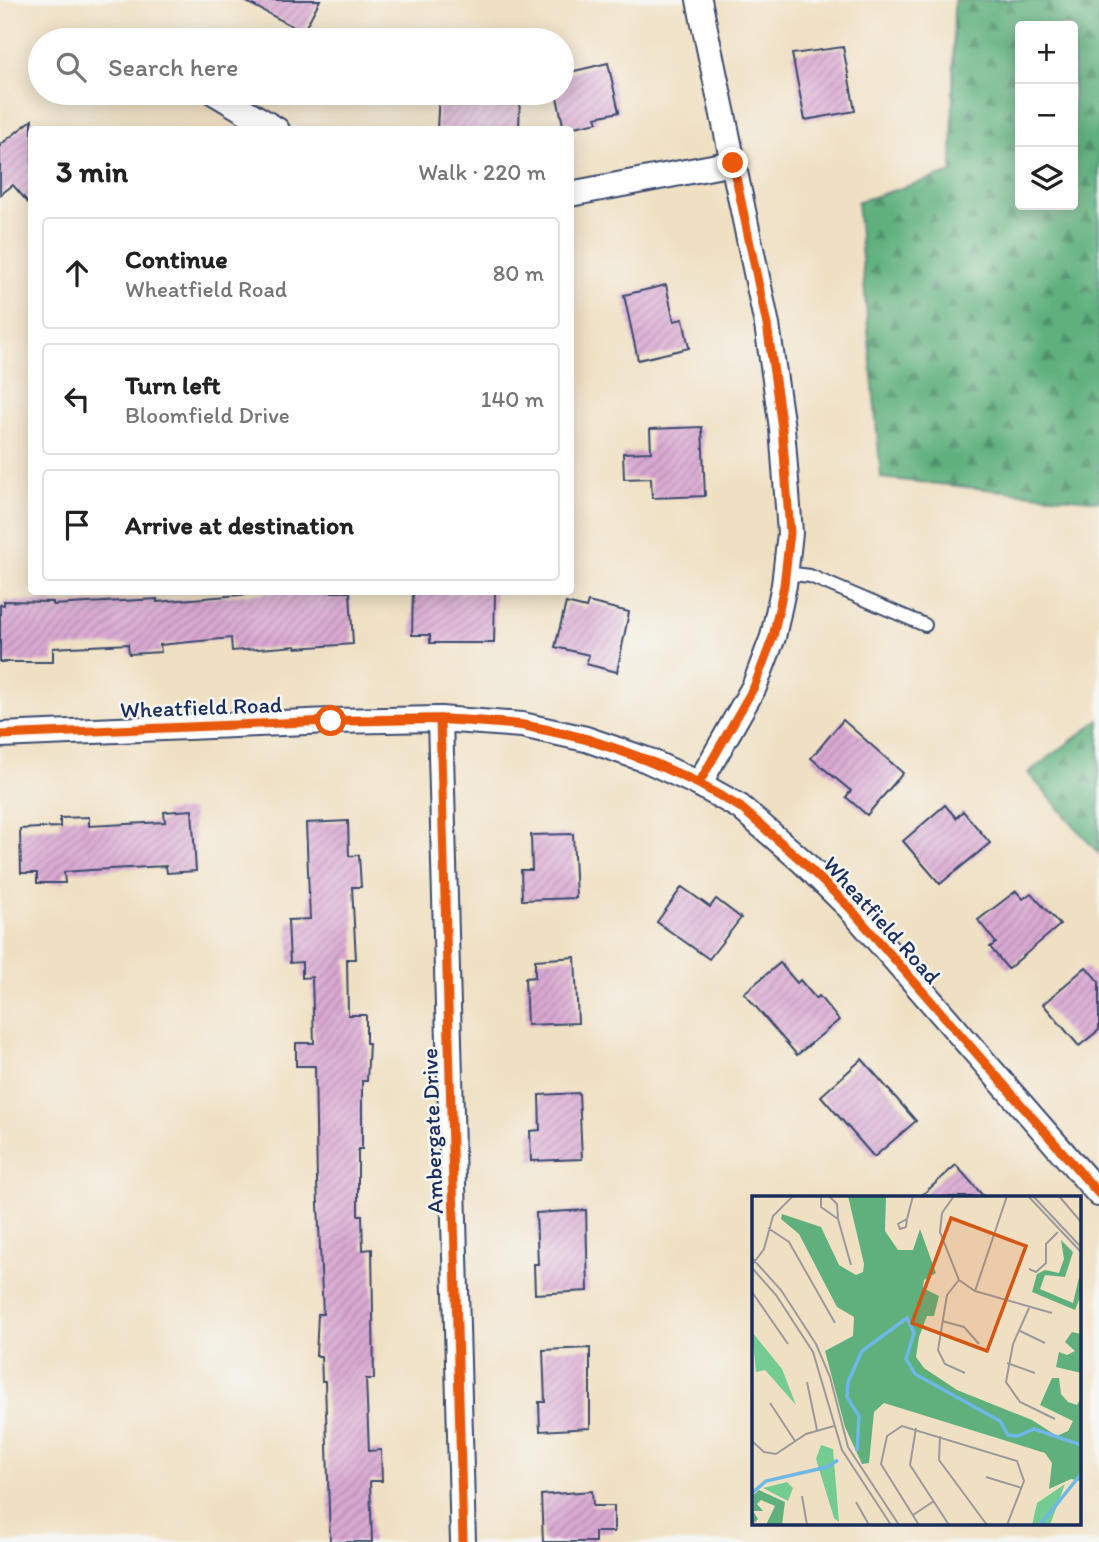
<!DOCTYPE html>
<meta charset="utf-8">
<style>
:root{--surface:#fff;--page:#f2f2f2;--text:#222;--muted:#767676;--line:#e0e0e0}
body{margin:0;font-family:Itim,sans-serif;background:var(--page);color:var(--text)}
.controls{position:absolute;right:21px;top:21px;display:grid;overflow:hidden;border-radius:7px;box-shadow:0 4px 18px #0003}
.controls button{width:63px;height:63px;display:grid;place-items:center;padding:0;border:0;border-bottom:2px solid var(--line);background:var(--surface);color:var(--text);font:35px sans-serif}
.stop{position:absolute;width:21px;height:21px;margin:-16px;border:5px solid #ea580c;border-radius:50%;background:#fff}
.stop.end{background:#ea580c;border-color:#fff;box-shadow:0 2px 7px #0008}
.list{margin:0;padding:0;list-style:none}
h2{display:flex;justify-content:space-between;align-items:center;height:91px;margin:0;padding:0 28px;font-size:30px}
h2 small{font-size:23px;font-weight:400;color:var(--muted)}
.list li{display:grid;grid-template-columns:46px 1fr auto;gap:21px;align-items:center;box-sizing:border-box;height:112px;margin:0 14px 14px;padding:0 14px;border:2px solid var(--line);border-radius:7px}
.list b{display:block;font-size:26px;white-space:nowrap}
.list p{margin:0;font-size:23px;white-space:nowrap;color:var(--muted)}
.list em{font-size:23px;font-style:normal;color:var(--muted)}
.icon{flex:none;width:38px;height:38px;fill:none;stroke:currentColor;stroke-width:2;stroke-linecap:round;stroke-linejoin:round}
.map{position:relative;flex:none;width:1099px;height:1542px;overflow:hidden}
.search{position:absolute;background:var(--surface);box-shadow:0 4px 18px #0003;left:28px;top:28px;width:546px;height:77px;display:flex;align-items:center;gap:18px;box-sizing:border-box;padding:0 24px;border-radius:38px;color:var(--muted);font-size:26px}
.panel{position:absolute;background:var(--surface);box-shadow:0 4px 18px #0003;left:28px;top:126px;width:546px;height:469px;border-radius:7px}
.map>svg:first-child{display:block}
.forest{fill:url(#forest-firs);stroke:#3d706e;stroke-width:2;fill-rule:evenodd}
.building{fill:url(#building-hatch)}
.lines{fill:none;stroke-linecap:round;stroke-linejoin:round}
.lane-casing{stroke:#3b4a6d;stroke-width:16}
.street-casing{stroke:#3b4a6d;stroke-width:28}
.lane{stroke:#fff;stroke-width:12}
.street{stroke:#fff;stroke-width:24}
.cycleway-casing{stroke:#f6f6f2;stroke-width:13}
.cycleway{stroke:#e8590c;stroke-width:9}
.route{stroke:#ea580c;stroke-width:9}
.labels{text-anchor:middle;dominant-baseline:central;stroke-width:5;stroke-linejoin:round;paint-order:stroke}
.street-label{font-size:23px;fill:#1b2f5e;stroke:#f6f6f2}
.inset-river{fill:none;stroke:#6eb7e6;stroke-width:3.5}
.inset-road{fill:none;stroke:#9b999b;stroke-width:2}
.view{fill:#d45514;fill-opacity:0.15;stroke:#d45514;stroke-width:3.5}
.inset-edge{fill:none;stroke:#1b2f5e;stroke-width:3.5}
</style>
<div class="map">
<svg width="1099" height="1542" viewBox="0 0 1099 1542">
<defs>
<pattern id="forest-firs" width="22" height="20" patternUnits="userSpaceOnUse" patternTransform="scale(1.75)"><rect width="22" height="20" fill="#5fb07d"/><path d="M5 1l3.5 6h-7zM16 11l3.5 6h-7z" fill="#4e906a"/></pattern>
<pattern id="building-hatch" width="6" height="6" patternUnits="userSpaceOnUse" patternTransform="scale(1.75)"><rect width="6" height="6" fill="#daa8d2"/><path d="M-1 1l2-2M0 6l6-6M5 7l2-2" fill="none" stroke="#b089ae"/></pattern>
</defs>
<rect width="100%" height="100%" fill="#f6f6f2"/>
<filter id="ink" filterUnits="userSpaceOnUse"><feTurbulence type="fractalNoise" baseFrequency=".0143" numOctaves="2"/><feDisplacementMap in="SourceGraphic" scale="14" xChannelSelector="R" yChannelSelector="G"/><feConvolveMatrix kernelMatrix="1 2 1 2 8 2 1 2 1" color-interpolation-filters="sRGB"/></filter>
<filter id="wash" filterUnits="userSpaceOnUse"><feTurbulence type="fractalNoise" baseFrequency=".00686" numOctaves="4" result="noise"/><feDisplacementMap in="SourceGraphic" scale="28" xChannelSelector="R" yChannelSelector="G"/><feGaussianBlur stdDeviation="1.57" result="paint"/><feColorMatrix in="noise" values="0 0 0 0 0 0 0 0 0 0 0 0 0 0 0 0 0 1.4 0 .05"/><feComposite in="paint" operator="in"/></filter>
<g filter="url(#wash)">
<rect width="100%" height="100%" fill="#f0e0c3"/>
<g class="forest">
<path d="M 954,0 L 1099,0 L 1099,501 L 881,478 L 857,202 L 952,172 ZM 1020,26 L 1073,26 L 1073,205 L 1020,205 Z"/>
<path d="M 1099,720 L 1099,854 L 1028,773 Z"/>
</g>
<g id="blocks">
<g class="building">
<path d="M 243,0 L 320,0 L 303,32 Z"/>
<path d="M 843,47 L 855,111 L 805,120 L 792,54 Z"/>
<path d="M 608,63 L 619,112 L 596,117 L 598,122 L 564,129 L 556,93 L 562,93 L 562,74 Z"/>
<path d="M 439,93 L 520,93 L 519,130 L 437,129 Z"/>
<path d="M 32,120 L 32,207 L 13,185 L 0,195 L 0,145 Z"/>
<path d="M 666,285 L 674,321 L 683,319 L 689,348 L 638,360 L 624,295 Z"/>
<path d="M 702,427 L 705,496 L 652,498 L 651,478 L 624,479 L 623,453 L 651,452 L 650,429 Z"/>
<path d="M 275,592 L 350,592 L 353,644 L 296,648 L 296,646 L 232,651 L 231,638 L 160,645 L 161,652 L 129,654 L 128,644 L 53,648 L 53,662 L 0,662 L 0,605 L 4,605 L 4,601 L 53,602 L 53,605 L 157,599 L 157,602 Z"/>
<path d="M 413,592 L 495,592 L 494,643 L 430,643 L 430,635 L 412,635 Z"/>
<path d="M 588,602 L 629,612 L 617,672 L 586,664 L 589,655 L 555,647 L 566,603 L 586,608 Z"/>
<path d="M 843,720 L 903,773 L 867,815 L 846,797 L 851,791 L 811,758 Z"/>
<path d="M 945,805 L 956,818 L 963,811 L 990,843 L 940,884 L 903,841 Z"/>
<path d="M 192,810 L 196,871 L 167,873 L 166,866 L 91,870 L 64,872 L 65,883 L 37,883 L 37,873 L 21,873 L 20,829 L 60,827 L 60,818 L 89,817 L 89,826 L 165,822 L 164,812 Z"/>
<path d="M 348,821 L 349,856 L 359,855 L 361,887 L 352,887 L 356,959 L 347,959 L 348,1015 L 366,1015 L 366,1043 L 369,1043 L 367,1081 L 362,1081 L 362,1149 L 358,1149 L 358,1215 L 362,1215 L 363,1250 L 372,1249 L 374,1379 L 366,1379 L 369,1451 L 381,1450 L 382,1481 L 370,1481 L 372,1542 L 330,1542 L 325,1381 L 322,1381 L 321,1356 L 316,1356 L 318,1314 L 323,1314 L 317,1182 L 315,1066 L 296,1066 L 296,1043 L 314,1043 L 312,977 L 302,978 L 302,962 L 290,963 L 288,920 L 310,919 L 306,823 Z"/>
<path d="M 573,834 L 576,898 L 522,900 L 521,870 L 532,870 L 531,835 Z"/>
<path d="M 682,887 L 710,907 L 716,899 L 741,918 L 709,959 L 657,922 Z"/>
<path d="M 1016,891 L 1023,899 L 1031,893 L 1060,925 L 1008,969 L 990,947 L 996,943 L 978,920 Z"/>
<path d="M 575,957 L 578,1023 L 527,1025 L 525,978 L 535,977 L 535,960 Z"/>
<path d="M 780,963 L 797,983 L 800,980 L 816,999 L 819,996 L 839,1020 L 797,1055 L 744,993 Z"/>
<path d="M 1086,967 L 1099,982 L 1099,1030 L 1079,1046 L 1043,1004 Z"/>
<path d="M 862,1059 L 916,1121 L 874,1157 L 821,1096 Z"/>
<path d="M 579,1093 L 582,1159 L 531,1161 L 530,1131 L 540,1130 L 539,1095 Z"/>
<path d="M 956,1165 L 984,1197 L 920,1197 Z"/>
<path d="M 586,1210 L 588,1291 L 535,1294 L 534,1264 L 538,1264 L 536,1213 Z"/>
<path d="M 590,1348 L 590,1428 L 540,1431 L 539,1402 L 545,1402 L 543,1350 Z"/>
<path d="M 592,1491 L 593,1506 L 614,1506 L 614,1532 L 595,1532 L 595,1542 L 543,1542 L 541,1495 Z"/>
</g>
</g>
</g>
<g filter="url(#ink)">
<use href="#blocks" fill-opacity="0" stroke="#3b4a6d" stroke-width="2"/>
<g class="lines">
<defs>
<path id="lane" d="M 786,573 L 810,576 L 925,625"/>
<g id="street">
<path d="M 215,93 L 277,130"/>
<path d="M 570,194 L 733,163"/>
<path d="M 440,719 L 463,1542"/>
<path d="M 0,735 L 331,721 L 440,719 L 522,725 L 586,739 L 647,760 L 699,784 L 740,807 L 802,861 L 849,907 L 1099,1194"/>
<path d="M 699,784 L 754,687 L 773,637 L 784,585 L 790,533 L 782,428 L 767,325 L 699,0"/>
</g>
</defs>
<use href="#lane" class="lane-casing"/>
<use href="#street" class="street-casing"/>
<use href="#lane" class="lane"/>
<use href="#street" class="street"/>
<defs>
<g id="cycleway">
<path d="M 440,719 L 463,1542"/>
<path d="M 0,735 L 331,721 L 440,719 L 522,725 L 586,739 L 647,760 L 699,784 L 740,807 L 802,861 L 849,907 L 1099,1194"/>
</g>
</defs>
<use href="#cycleway" class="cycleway-casing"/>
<use href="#cycleway" class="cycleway"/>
</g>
</g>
<g class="lines" filter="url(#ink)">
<path class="route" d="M 331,721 C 394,720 458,716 520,725 C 583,733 642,757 699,783 L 754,687 L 773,637 L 784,585 L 790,533 L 782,428 L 767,325 L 733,163"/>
</g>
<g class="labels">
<g class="street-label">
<text transform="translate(201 707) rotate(-2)">Wheatfield Road</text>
<text transform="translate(882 920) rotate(48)">Wheatfield Road</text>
<text transform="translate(432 1131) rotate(-92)">Ambergate Drive</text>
</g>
</g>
<g transform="translate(752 1196)">
<rect width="329" height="329" fill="#f0e0c3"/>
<path d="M 0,136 L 30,173 L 44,209 L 13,174 L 4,176 ZM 69,249 L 81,253 L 87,326 L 82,322 L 64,263 ZM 35,286 L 41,292 L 36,305 L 11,292 ZM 313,288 L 298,329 L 280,329 L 285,307 Z" fill="#74cc93"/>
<path d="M 96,0 L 134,0 L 133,35 L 146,54 L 161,54 L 168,33 L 184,77 L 172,84 L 171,92 L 187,100 L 182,120 L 175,120 L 167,141 L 164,161 L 172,172 L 205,194 L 280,224 L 305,240 L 316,235 L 321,225 L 288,209 L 300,182 L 307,182 L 309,198 L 316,206 L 325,209 L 329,202 L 329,285 L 319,283 L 297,293 L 300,267 L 293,257 L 132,207 L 122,216 L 117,267 L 110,268 L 93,231 L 73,155 L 101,140 L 102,121 L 85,111 L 47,38 L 29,23 L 30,18 L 69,31 L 87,69 L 104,79 L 111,76 L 112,68 ZM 309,44 L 321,56 L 313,81 L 293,79 L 288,93 L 321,107 L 329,73 L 329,99 L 323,114 L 280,96 L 285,78 L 293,74 L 307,77 L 312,63 ZM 320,136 L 329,138 L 329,177 L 304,171 L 307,156 L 315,159 L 323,155 L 313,146 ZM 7,294 L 33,306 L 30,329 L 14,329 L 23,310 L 9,304 L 5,308 L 11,315 L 1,315 L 6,323 L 0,329 L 0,300 Z" fill="#5fb07d"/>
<path class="inset-river" d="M 105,255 L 107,220 L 95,201 L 96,186 L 110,155 L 155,122 L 162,137 L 154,163 L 163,178 L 248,225 L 256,239 L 266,240 L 282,233 L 329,249M 0,297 L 14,285 L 75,271 L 86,264M 288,329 L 329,278"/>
<path class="inset-road" d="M 69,0 L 69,11 L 86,23 L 99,69M 77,0 L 85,8 L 86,22M 202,0 L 190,17 L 188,36 L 207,84 L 223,95 L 300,117M 276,0 L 329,56M 281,0 L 329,51M 307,0 L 329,26M 155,23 L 146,28 L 148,33 L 154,31 L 155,23 L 161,0M 16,32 L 37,46 L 83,127M 0,62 L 29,94 L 64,148 L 78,181 L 96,251 L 147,329M 0,69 L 12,53 L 21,20 L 41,0M 0,72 L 24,99 L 61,156 L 90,254 L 139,329M 277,73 L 284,76 L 294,67 L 294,48 L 306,36M 207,84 L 195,99 L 186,154 L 193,168 L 213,177M 223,95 L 255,0M 0,96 L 36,148M 277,112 L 261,148 L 254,186 L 268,206 L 303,223M 190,125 L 212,131 L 227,148M 268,135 L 293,147M 255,167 L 283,177M 55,186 L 65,234M 18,207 L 43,245M 164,232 L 158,269 L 197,329M 188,240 L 187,264 L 235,329M 0,245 L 12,256 L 24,258 L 54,238 L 82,230M 234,281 L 270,292M 50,300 L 55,329M 104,306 L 117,329M 161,319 L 182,305M 167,329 L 129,268 L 135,240 L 150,230 L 265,265 L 272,285 L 255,329"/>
<path class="view" d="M 199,22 L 274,50 L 235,155 L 160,127 Z"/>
<rect width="329" height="329" class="inset-edge"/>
</g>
</svg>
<div class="controls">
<button>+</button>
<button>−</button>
<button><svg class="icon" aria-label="layers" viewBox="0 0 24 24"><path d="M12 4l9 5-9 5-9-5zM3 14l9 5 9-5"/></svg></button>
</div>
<div class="stop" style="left:331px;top:721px"></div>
<div class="stop end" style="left:733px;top:163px"></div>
<div class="search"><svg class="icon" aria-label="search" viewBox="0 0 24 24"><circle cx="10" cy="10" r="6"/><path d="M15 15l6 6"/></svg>Search here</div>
<section class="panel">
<h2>3 min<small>Walk · 220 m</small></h2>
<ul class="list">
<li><svg class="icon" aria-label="ahead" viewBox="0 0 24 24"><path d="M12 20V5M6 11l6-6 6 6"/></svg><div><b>Continue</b><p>Wheatfield Road</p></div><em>80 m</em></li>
<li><svg class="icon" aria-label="left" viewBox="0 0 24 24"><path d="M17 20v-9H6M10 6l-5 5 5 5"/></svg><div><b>Turn left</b><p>Bloomfield Drive</p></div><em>140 m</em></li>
<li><svg class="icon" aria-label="arrive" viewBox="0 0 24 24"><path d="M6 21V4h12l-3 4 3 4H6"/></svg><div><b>Arrive at destination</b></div></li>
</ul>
</section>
</div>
